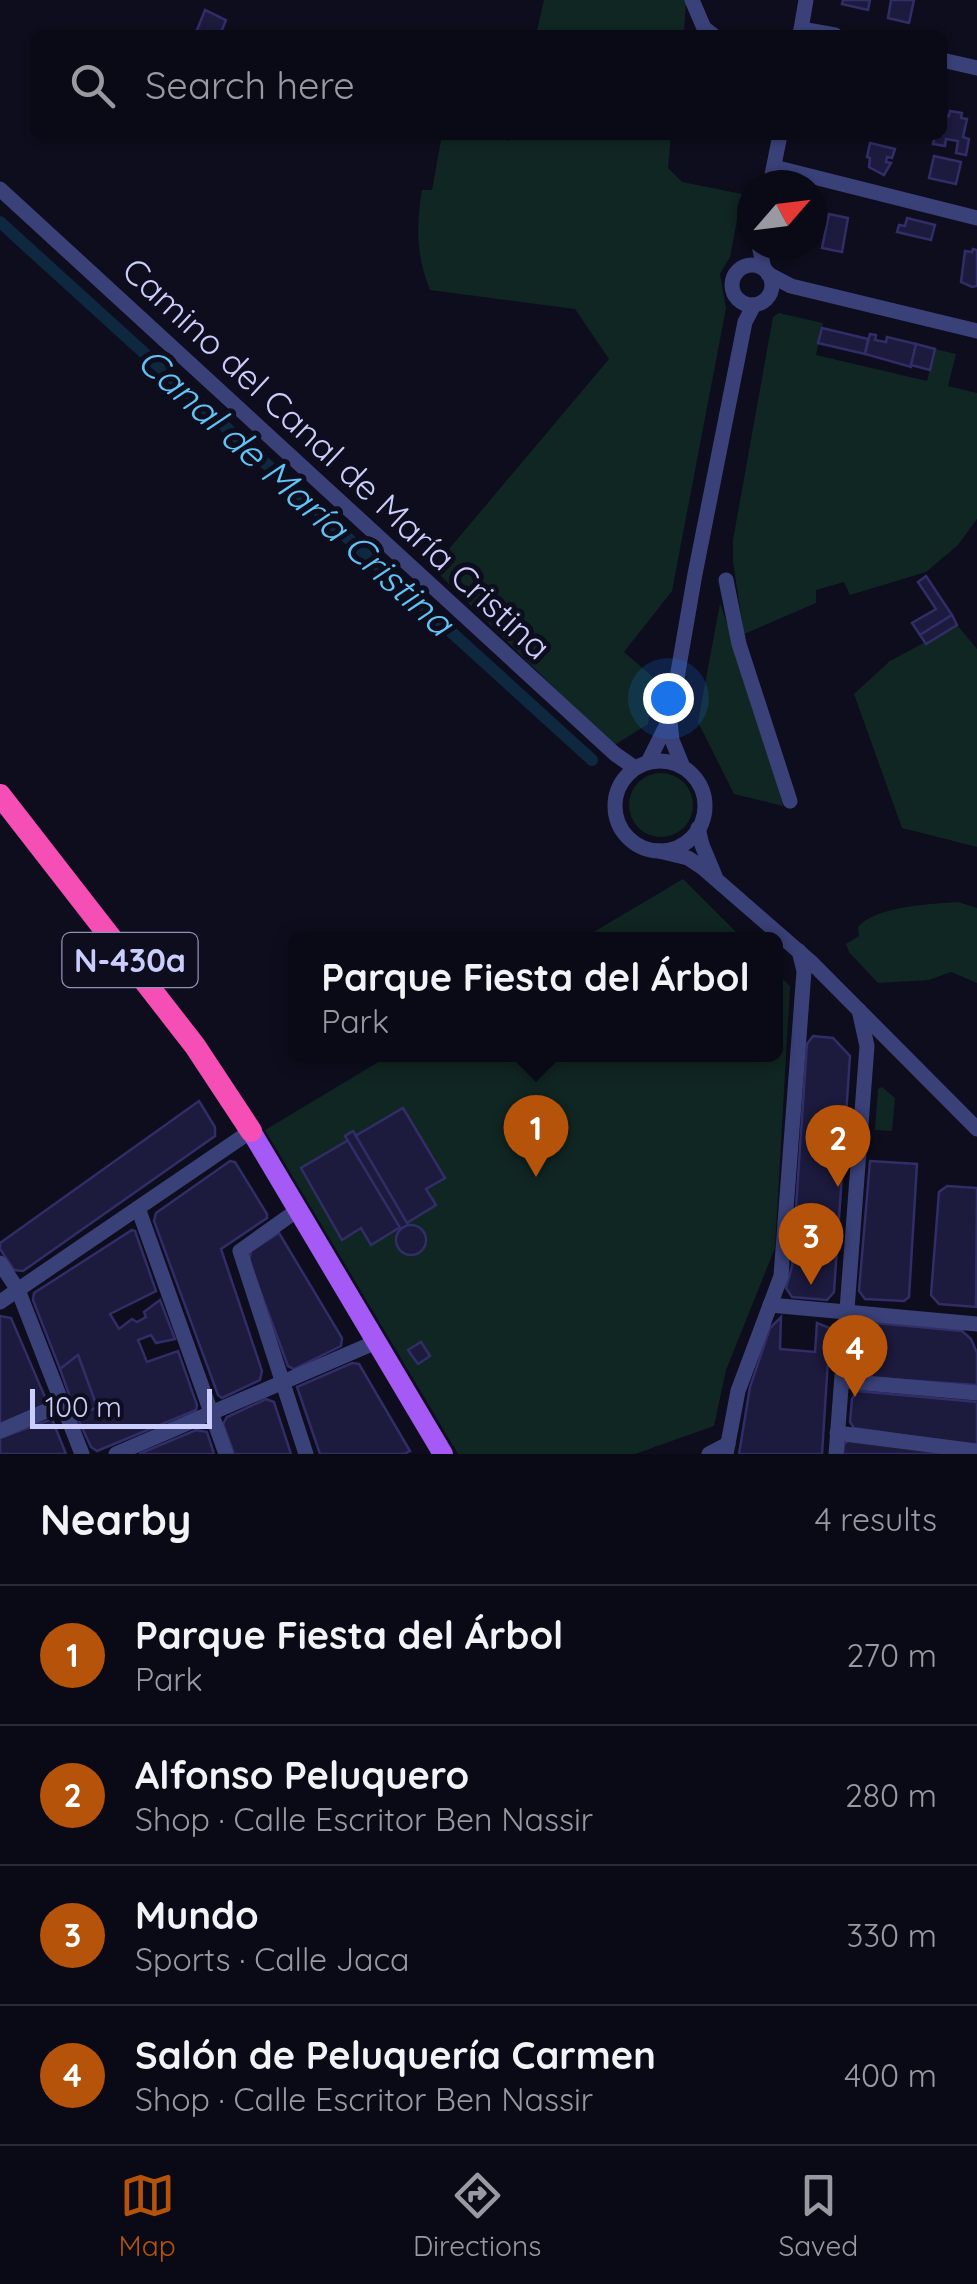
<!DOCTYPE html>
<meta charset="utf-8">
<style>
:root{--surface:#0a0a16;--page:#181823;--text:#f1f3f6;--muted:#999aa1;--line:#2a2b35;--accent:#b45309}
body{margin:0;font-family:Quicksand,sans-serif;background:var(--page);color:var(--text)}
.compass{position:absolute;left:737px;top:170px;width:90px;height:90px;border-radius:50%;background:var(--surface);box-shadow:0 2px 8px #0004;rotate:62deg}
.scale{position:absolute;left:30px;bottom:25px;width:182px;box-sizing:border-box;padding-left:10px;border:5px solid #cbcdfc;border-top:0;font-size:28px;line-height:35px;white-space:nowrap;color:#cbcdfc;-webkit-text-stroke:8px #0d0d1d;paint-order:stroke}
.you{position:absolute;left:668px;top:698px;width:35px;height:35px;margin:-25px;border:8px solid #fff;border-radius:50%;background:#1a73e8;box-shadow:0 0 0 15px #1a73e833}
.badge{display:grid;place-items:center;width:65px;height:65px;border-radius:50%;background:var(--accent);color:#fff;font-size:32px;font-weight:700}
.pin{position:absolute;translate:-50% -82px;filter:drop-shadow(0 2px 5px #0008)}
.pin::after{content:'';position:absolute;top:52px;width:35px;height:30px;background:inherit;clip-path:polygon(0 0,100% 0,50% 100%)}
.popup{position:absolute;left:288px;top:932px;width:495px;height:130px;box-sizing:border-box;display:grid;place-content:center;border-radius:15px;background:var(--surface);filter:drop-shadow(0 2px 8px #0005);font-size:32px;white-space:nowrap;color:var(--muted)}
.popup b{font-size:38px;color:var(--text)}
.popup::after{content:'';position:absolute;left:50%;top:100%;margin-left:-20px;border:20px solid transparent;border-top-color:var(--surface)}
.list{margin:0;padding:0;list-style:none}
h2{display:flex;justify-content:space-between;align-items:center;height:130px;margin:0;padding:0 40px;font-size:42px}
h2 small{font-size:32px;font-weight:400;color:var(--muted)}
.list li{display:grid;grid-template-columns:65px 1fr auto;gap:30px;align-items:center;box-sizing:border-box;height:140px;padding:0 40px;border-top:2px solid var(--line)}
.list b{display:block;font-size:38px;white-space:nowrap}
.list p{margin:0;font-size:32px;white-space:nowrap;color:var(--muted)}
.list em{font-size:32px;font-style:normal;color:var(--muted)}
.icon{flex:none;width:55px;height:55px;fill:none;stroke:currentColor;stroke-width:2;stroke-linecap:round;stroke-linejoin:round}
.map{position:relative;flex:none;width:977px;height:1454px;overflow:hidden}
.search{position:absolute;background:var(--surface);box-shadow:0 2px 8px #0004;left:30px;right:30px;top:30px;height:110px;display:flex;align-items:center;gap:25px;box-sizing:border-box;padding:0 35px;border-radius:15px;color:var(--muted);font-size:38px}
.sheet{height:690px;background:var(--surface)}
nav{display:flex;justify-content:space-around;align-items:center;box-sizing:border-box;height:140px;border-top:2px solid var(--line);background:var(--surface);font-size:28px;color:var(--muted)}
nav a{display:grid;justify-items:center;gap:5px}
nav .on{color:var(--accent)}
.map>svg:first-child{display:block}
.green{fill:#102622}
.lines{fill:none;stroke-linecap:round;stroke-linejoin:round}
.canal{stroke:#0e283f;stroke-width:12}
.building{fill:#1c1a3d;stroke:#312d67;stroke-width:2.5}
.minor{stroke:#3a4179;stroke-width:15}
.major{stroke:#a559f5;stroke-width:20}
.highway{stroke:#f54eb5;stroke-width:22}
.labels{text-anchor:middle;dominant-baseline:central;stroke-width:10;stroke-linejoin:round;paint-order:stroke}
.shield{fill:#0d0d1d;stroke:#9293b9;stroke-width:2.5}
.shield-label{font-size:32px;font-weight:bold;fill:#cbcdfc}
.street-label{font-size:35px;fill:#cbcdfc;stroke:#0d0d1d}
.water-label{font-size:38px;font-style:italic;fill:#60c5f6;stroke:#0d0d1d}
</style>
<div class="map">
<svg width="977" height="1454" viewBox="0 0 977 1454">
<rect width="100%" height="100%" fill="#0d0d1d"/>
<g class="green">
<path d="M 544,0 L 686,0 L 684,35 L 536,35 Z"/>
<path d="M 442,135 L 484,135 L 510,141 L 513,135 L 671,135 L 668,168 L 682,182 L 742,194 L 730,257 L 720,274 L 726,308 L 672,591 L 624,652 L 654,678 L 648,724 L 613,746 L 433,568 L 609,359 L 575,309 L 430,290 C 416,255 416,226 422,190 L 432,190 Z"/>
<path d="M 779,313 L 823,323 L 816,355 L 927,381 L 935,349 L 956,354 L 948,386 L 977,393 L 977,519 L 958,545 L 926,572 L 850,595 L 844,582 L 816,590 L 816,603 L 744,634 L 733,562 L 733,540 L 773,317 Z"/>
<path d="M 720,603 L 760,719 L 783,806 L 734,794 L 698,722 Z"/>
<path d="M 957,625 L 977,649 L 977,847 L 902,828 L 854,694 L 890,661 Z"/>
<circle cx="661" cy="805" r="32"/>
<path d="M 683,879 L 743,939 L 582,939 Z"/>
<path d="M 958,902 L 977,908 L 977,983 L 951,972 L 929,980 L 878,983 L 849,952 L 846,944 L 859,936 L 858,927 C 876,906 931,904 958,902 Z"/>
<path d="M 776,972 L 790,986 L 775,1248 L 726,1370 L 714,1426 L 635,1454 L 458,1454 L 265,1130 L 390,1055 L 776,1054 Z"/>
<path d="M 882,1087 L 895,1098 L 892,1131 L 875,1130 L 878,1089 Z"/>
</g>
<g class="lines">
<path class="canal" d="M 0,222 L 592,760"/>
</g>
<g class="building">
<path d="M 843,0 L 870,0 L 868,10 L 842,4 Z"/>
<path d="M 891,0 L 914,0 L 909,23 L 888,18 Z"/>
<path d="M 205,10 L 226,20 L 220,35 L 195,35 Z"/>
<path d="M 950,111 L 962,113 L 961,118 L 967,119 L 963,137 L 969,139 L 966,155 L 956,153 L 958,141 L 946,139 L 945,146 L 933,144 L 935,135 L 942,135 L 942,115 L 949,116 Z"/>
<path d="M 870,143 L 895,149 L 892,158 L 887,157 L 886,162 L 891,163 L 884,175 L 869,167 L 870,158 L 867,157 Z"/>
<path d="M 934,156 L 961,162 L 956,184 L 929,178 Z"/>
<path d="M 829,214 L 848,218 L 842,252 L 822,248 Z"/>
<path d="M 907,218 L 935,225 L 931,240 L 897,232 L 899,225 L 905,226 Z"/>
<path d="M 973,249 L 977,250 L 977,286 L 972,287 L 961,282 L 965,251 L 972,252 Z"/>
<path d="M 822,328 L 868,339 L 865,354 L 818,343 Z"/>
<path d="M 870,334 L 876,335 L 875,340 L 886,342 L 887,337 L 916,344 L 911,367 L 865,354 Z"/>
<path d="M 916,344 L 935,349 L 930,370 L 911,365 Z"/>
<path d="M 926,576 L 952,615 L 920,635 L 912,623 L 936,609 L 918,582 Z"/>
<path d="M 952,615 L 957,625 L 926,644 L 920,635 Z"/>
<path d="M 813,1036 L 833,1038 L 850,1056 L 834,1292 L 827,1300 L 792,1297 L 786,1288 L 792,1266 L 807,1044 Z"/>
<path d="M 199,1101 L 215,1127 L 215,1136 L 23,1271 L 14,1270 L 0,1249 L 0,1243 Z"/>
<path d="M 403,1108 L 445,1178 L 426,1189 L 436,1205 L 371,1245 L 361,1228 L 342,1240 L 301,1168 Z"/>
<path d="M 353,1131 L 356,1136 L 413,1233 L 405,1236 L 345,1136 Z"/>
<path d="M 230,1161 L 235,1162 L 267,1214 L 267,1218 L 221,1249 L 262,1371 L 260,1380 L 222,1398 L 218,1395 L 154,1221 L 156,1213 Z"/>
<path d="M 870,1161 L 917,1164 L 909,1297 L 904,1301 L 865,1299 L 859,1291 Z"/>
<path d="M 947,1186 L 977,1188 L 976,1307 L 939,1304 L 931,1295 L 939,1192 Z"/>
<circle cx="411" cy="1240" r="15"/>
<path d="M 132,1230 L 135,1231 L 156,1291 L 110,1314 L 119,1329 L 132,1319 L 137,1322 L 146,1317 L 144,1312 L 160,1300 L 175,1339 L 156,1343 L 151,1335 L 138,1340 L 147,1362 L 178,1351 L 197,1405 L 196,1410 L 97,1451 L 91,1447 L 77,1417 L 97,1407 L 78,1355 L 60,1369 L 33,1300 L 34,1293 Z"/>
<path d="M 279,1233 L 342,1338 L 341,1346 L 294,1369 L 288,1366 L 249,1261 L 251,1251 Z"/>
<path d="M 0,1316 L 11,1318 L 48,1404 L 0,1426 Z"/>
<path d="M 781,1317 L 780,1349 L 815,1352 L 817,1323 L 830,1328 L 822,1454 L 739,1454 L 750,1387 L 770,1328 Z"/>
<path d="M 865,1322 L 962,1331 L 971,1339 L 977,1353 L 977,1385 L 858,1377 L 854,1370 L 857,1325 Z"/>
<path d="M 421,1342 L 430,1356 L 418,1364 L 408,1350 Z"/>
<path d="M 78,1355 L 97,1407 L 77,1417 L 60,1369 Z"/>
<path d="M 352,1363 L 359,1364 L 410,1451 L 404,1454 L 320,1454 L 297,1387 Z"/>
<path d="M 857,1391 L 977,1402 L 977,1446 L 854,1428 L 850,1422 L 852,1399 Z"/>
<path d="M 266,1399 L 274,1402 L 291,1454 L 234,1454 L 223,1424 L 227,1417 Z"/>
<path d="M 52,1419 L 66,1454 L 0,1454 L 0,1438 Z"/>
<path d="M 196,1430 L 207,1432 L 214,1454 L 139,1454 Z"/>
<path d="M 849,1440 L 955,1454 L 843,1454 L 844,1444 Z"/>
</g>
<g class="lines">
<g class="minor">
<path d="M 692,0 L 704,28 L 713,35"/>
<path d="M 801,29 L 835,35"/>
<path d="M 800,35 L 806,0"/>
<path d="M 942,60 L 977,68"/>
<path d="M 774,167 L 977,218"/>
<path d="M 770,185 L 780,135"/>
<path d="M 0,189 L 615,754 L 635,768"/>
<path d="M 759,245 L 764,269"/>
<circle cx="752" cy="285" r="20"/>
<path d="M 768,274 L 791,286 L 977,331"/>
<path d="M 726,580 L 739,644 L 790,801"/>
<path d="M 670,722 L 672,740 L 683,767"/>
<circle cx="660" cy="806" r="45"/>
<path d="M 648,762 L 670,718 L 695,574 L 745,322 L 754,305"/>
<path d="M 698,828 L 702,845 L 715,876"/>
<path d="M 659,851 L 688,858 L 703,868 L 812,963 L 977,1129"/>
<path d="M 138,1208 L 226,1454"/>
<path d="M 299,1209 L 240,1251 L 306,1454"/>
<path d="M 0,1263 L 18,1290 L 82,1454"/>
<path d="M 0,1302 L 251,1131"/>
<path d="M 770,1305 L 977,1324"/>
<path d="M 843,1381 L 977,1393"/>
<path d="M 0,1431 L 62,1404"/>
<path d="M 837,1433 L 977,1451"/>
<path d="M 116,1454 L 376,1342"/>
<path d="M 709,1454 L 728,1444"/>
<path d="M 726,1454 L 738,1391 L 781,1276 L 804,971 L 799,951"/>
<path d="M 836,1454 L 867,1046 L 859,1010"/>
</g>
<path class="major" d="M 251,1131 L 443,1454"/>
<path class="highway" d="M 0,795 L 195,1046 L 251,1131"/>
</g>
<g class="labels">
<rect class="shield" x="62.5" y="933" width="135" height="54" rx="8"/>
<g class="shield-label">
<text x="130" y="960">N-430a</text>
</g>
<g class="street-label">
<text transform="translate(337 458) rotate(43)">Camino del Canal de María Cristina</text>
</g>
<g class="water-label">
<text transform="translate(296 491) rotate(42)">Canal de María Cristina</text>
</g>
</g>
</svg>
<svg class="compass" viewBox="-18 -18 36 36"><path d="M0-13l5 13h-10z" fill="#e53935"/><path d="M0 13l5-13h-10z" fill="#999aa1"/></svg>
<div class="scale">100 m</div>
<div class="you"></div>
<div class="pin badge" style="left:536px;top:1177px">1</div>
<div class="popup"><b>Parque Fiesta del Árbol</b>Park</div>
<div class="pin badge" style="left:838px;top:1187px">2</div>
<div class="pin badge" style="left:811px;top:1285px">3</div>
<div class="pin badge" style="left:855px;top:1397px">4</div>
<div class="search"><svg class="icon" aria-label="search" viewBox="0 0 24 24"><circle cx="10" cy="10" r="6"/><path d="M15 15l6 6"/></svg>Search here</div>
</div>
<section class="sheet">
<h2>Nearby<small>4 results</small></h2>
<ul class="list">
<li><span class="badge">1</span><div><b>Parque Fiesta del Árbol</b><p>Park</p></div><em>270 m</em></li>
<li><span class="badge">2</span><div><b>Alfonso Peluquero</b><p>Shop · Calle Escritor Ben Nassir</p></div><em>280 m</em></li>
<li><span class="badge">3</span><div><b>Mundo</b><p>Sports · Calle Jaca</p></div><em>330 m</em></li>
<li><span class="badge">4</span><div><b>Salón de Peluquería Carmen</b><p>Shop · Calle Escritor Ben Nassir</p></div><em>400 m</em></li>
</ul>
</section>
<nav>
<a class="on"><svg class="icon" aria-label="map" viewBox="0 0 24 24"><path d="M3 6l6-2 6 2 6-2v14l-6 2-6-2-6 2zM9 4v14M15 6v14"/></svg>Map</a>
<a><svg class="icon" aria-label="directions" viewBox="0 0 24 24"><path d="M12 3l9 9-9 9-9-9zM9 14v-3h6M13 9l2 2-2 2"/></svg>Directions</a>
<a><svg class="icon" aria-label="saved" viewBox="0 0 24 24"><path d="M7 4h10v16l-5-4-5 4z"/></svg>Saved</a>
</nav>
